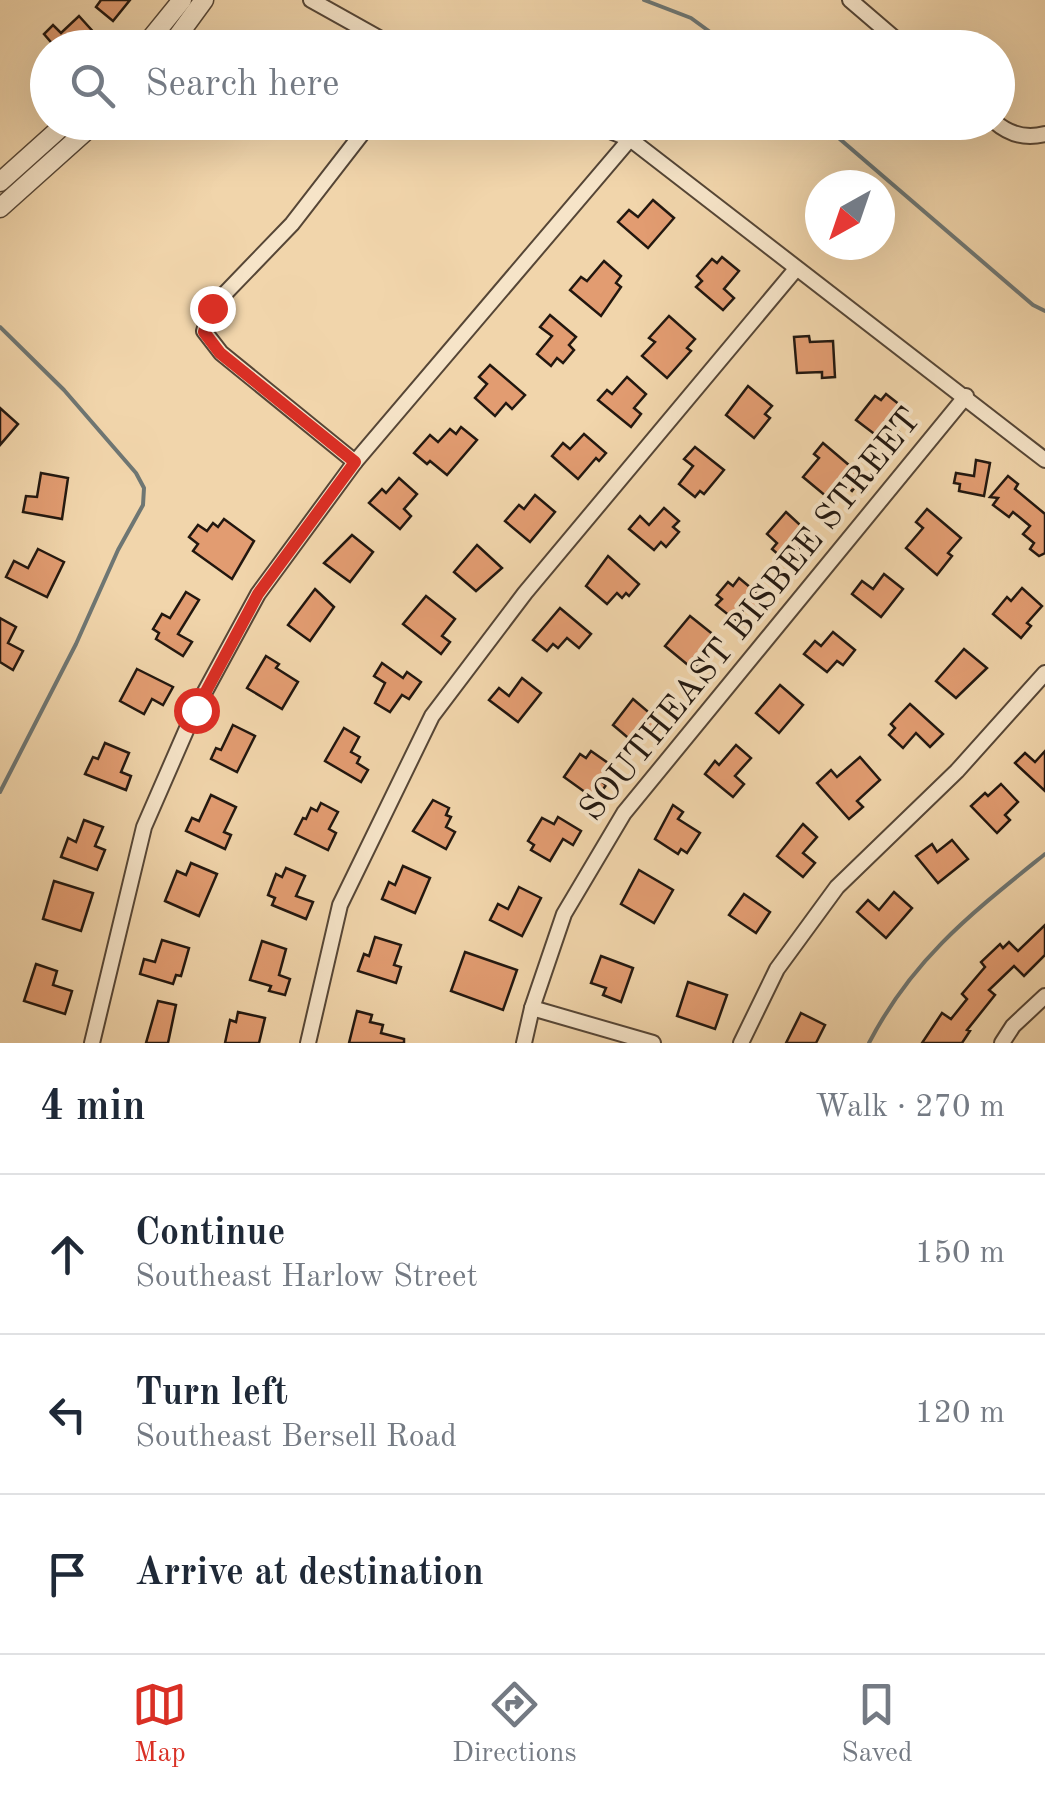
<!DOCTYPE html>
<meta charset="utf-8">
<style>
:root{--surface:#fff;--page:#f2f2f3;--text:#1f2937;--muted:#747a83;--line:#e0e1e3;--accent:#d93025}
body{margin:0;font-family:"Old Standard TT",serif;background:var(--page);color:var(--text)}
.compass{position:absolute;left:805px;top:170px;width:90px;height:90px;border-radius:50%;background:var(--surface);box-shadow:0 10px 40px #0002;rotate:220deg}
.stop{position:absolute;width:30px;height:30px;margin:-22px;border:8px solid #d93025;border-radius:50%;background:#fff}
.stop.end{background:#d93025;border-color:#fff;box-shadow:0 2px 10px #0008}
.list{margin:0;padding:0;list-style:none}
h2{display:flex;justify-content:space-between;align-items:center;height:130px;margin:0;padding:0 40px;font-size:42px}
h2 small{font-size:32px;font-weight:400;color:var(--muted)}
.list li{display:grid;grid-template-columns:65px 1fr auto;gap:30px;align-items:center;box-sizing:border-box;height:160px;padding:0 40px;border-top:2px solid var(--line)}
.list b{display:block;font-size:38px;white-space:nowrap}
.list p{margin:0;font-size:32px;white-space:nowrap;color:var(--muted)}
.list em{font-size:32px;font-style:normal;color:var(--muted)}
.icon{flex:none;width:55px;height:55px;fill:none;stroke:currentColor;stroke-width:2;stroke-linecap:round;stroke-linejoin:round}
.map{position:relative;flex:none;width:1045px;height:1043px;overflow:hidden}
.search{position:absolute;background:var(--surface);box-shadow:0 10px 40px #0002;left:30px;right:30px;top:30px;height:110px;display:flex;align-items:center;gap:25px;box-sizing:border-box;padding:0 35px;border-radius:55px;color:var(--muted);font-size:38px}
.sheet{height:610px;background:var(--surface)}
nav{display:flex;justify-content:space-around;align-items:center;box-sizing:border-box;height:140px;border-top:2px solid var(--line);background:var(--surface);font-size:28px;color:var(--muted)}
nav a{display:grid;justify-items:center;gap:5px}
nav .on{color:var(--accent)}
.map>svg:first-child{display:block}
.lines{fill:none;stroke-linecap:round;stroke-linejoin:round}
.stream{stroke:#6e7673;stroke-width:4}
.building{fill:#e29c71;stroke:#22170f;stroke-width:2.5}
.minor-casing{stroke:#564636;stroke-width:18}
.tertiary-casing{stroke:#564636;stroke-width:21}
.minor{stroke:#f6e4c8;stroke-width:14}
.tertiary{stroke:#f6e4c8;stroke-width:18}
.route{stroke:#d93025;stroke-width:12}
.labels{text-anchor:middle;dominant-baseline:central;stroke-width:8;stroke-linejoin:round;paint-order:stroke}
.street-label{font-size:35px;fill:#22170f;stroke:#f6e4c8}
</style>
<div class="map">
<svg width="1045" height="1043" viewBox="0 0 1045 1043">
<rect width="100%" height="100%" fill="#f1d5ab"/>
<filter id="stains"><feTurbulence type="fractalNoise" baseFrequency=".002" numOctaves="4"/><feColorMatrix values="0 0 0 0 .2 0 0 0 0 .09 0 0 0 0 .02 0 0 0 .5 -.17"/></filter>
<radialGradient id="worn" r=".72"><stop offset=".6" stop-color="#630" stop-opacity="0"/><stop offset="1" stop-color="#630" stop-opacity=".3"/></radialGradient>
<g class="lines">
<g class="stream">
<path d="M 644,0 L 691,18 L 732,48"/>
<path d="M 820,122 L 1033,305 L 1045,311"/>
<path d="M 0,327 L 64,390 L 136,473 L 144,488 L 143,505 L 118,550 L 76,644 L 0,792"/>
<path d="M 869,1043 C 913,958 972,913 1045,854"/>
</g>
</g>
<g class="building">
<path d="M 101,0 L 130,0 L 113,21 L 96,7 Z"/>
<path d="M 79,16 L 97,36 L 84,48 L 56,48 L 44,34 L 53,25 L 61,33 Z"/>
<path d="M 653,200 L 674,218 L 648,248 L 618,222 L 629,210 L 638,217 Z"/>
<path d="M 722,257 L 739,271 L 724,289 L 734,298 L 723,310 L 696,287 L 702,281 L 697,276 L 712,259 L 717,263 Z"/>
<path d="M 604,261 L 621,276 L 616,283 L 621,287 L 601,316 L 570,290 L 581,277 L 587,281 Z"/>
<path d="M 550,315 L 576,337 L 569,345 L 574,350 L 563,363 L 557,358 L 551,366 L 537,354 L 552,336 L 540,327 Z"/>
<path d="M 669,316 L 695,339 L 687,348 L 691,351 L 667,378 L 642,356 L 655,342 L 649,338 Z"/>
<path d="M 809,336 L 810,342 L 833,341 L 835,377 L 822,378 L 822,372 L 797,373 L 794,337 Z"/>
<path d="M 490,365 L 525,395 L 512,409 L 506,403 L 495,416 L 475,398 L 487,384 L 479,377 Z"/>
<path d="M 627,377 L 646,394 L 634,408 L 641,414 L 631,427 L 598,400 L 607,390 L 612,394 Z"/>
<path d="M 748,386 L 772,406 L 765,414 L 770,418 L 754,438 L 726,415 Z"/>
<path d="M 886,394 L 900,405 L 887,423 L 899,432 L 889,445 L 856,420 L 875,396 L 881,400 Z"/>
<path d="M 0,408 L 18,424 L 0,445 Z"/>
<path d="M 461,427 L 477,440 L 447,475 L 430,461 L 427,464 L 414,453 L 430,435 L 438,442 L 450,429 L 456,434 Z"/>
<path d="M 584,434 L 606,453 L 599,461 L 596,458 L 578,479 L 552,456 L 563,443 L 570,449 Z"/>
<path d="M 823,443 L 863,477 L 852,491 L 840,481 L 827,497 L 803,477 L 819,458 L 814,454 Z"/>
<path d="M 695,447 L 724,470 L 704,494 L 700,491 L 695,497 L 679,484 L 693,466 L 684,459 Z"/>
<path d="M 976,460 L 990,463 L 984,496 L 959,491 L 960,484 L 954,483 L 956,473 L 974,476 Z"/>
<path d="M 41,473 L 68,478 L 62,519 L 23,512 L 26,496 L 37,497 Z"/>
<path d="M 1008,476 L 1018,484 L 1015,489 L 1045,514 L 1045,553 L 1039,556 L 1030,549 L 1034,543 L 1023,534 L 1030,526 L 1013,512 L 1009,517 L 993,505 L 998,498 L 990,497 Z"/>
<path d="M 399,478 L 417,494 L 404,509 L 411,516 L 400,529 L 369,503 L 382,489 L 386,493 Z"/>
<path d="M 535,495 L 555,512 L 530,542 L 505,521 L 519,505 L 524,509 Z"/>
<path d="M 664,508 L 679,521 L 673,527 L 679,532 L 666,547 L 661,542 L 654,550 L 629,529 L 640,516 L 649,525 Z"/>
<path d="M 927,509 L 961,538 L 948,553 L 952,556 L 937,575 L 906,548 L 923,528 L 916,522 Z"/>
<path d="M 786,512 L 811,535 L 787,562 L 772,549 L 777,543 L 767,534 Z"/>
<path d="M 224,519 L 254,541 L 232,579 L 193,551 L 198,544 L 189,537 L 198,525 L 207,531 L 213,523 L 218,527 Z"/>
<path d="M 352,535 L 373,552 L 350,582 L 324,563 Z"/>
<path d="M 477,545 L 502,568 L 476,591 L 454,572 Z"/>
<path d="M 38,549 L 64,562 L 47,597 L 6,577 L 14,561 L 28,568 Z"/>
<path d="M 608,556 L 639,584 L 629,596 L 626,593 L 622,598 L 617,593 L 607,604 L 586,586 Z"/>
<path d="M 884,574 L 903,589 L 881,617 L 852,594 L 862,581 L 873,589 Z"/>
<path d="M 739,578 L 763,598 L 751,612 L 746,607 L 735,620 L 716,605 L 722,599 L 717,595 L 728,582 L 733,586 Z"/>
<path d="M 1022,588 L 1042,606 L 1027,623 L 1031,626 L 1021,638 L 993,614 L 1007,597 L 1011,601 Z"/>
<path d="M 315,589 L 334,607 L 310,641 L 288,625 Z"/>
<path d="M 186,592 L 199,600 L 178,634 L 192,642 L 183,656 L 156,639 L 159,633 L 153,629 L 162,614 L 170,618 Z"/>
<path d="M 426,596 L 455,619 L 442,636 L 450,642 L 441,654 L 403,624 Z"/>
<path d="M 560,608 L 591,634 L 579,648 L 567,638 L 558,648 L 553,644 L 547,651 L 533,640 Z"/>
<path d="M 690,616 L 715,636 L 701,653 L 705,657 L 694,670 L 665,646 Z"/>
<path d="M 0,618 L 16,627 L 8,643 L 23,651 L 13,670 L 0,662 Z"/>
<path d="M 833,632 L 855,650 L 843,665 L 837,661 L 827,672 L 804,654 L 815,641 L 821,646 Z"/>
<path d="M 964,649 L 987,668 L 956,698 L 936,681 Z"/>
<path d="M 266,656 L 279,664 L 276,668 L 298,682 L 282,709 L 247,688 Z"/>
<path d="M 382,663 L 403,678 L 407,672 L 421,682 L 409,699 L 402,695 L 390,712 L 375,703 L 385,683 L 374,676 Z"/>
<path d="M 137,669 L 173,687 L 163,705 L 152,699 L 144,714 L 120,701 Z"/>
<path d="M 522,678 L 541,693 L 518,722 L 489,700 L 499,688 L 509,696 Z"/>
<path d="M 780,685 L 803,705 L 779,733 L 756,713 Z"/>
<path d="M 633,699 L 659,721 L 650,731 L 645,727 L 633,742 L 613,725 Z"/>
<path d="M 910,704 L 943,734 L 930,747 L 916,733 L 903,748 L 889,735 L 895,728 L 891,724 Z"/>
<path d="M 233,725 L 255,736 L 237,772 L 211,759 L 216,748 L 221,750 Z"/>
<path d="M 344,728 L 359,737 L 351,752 L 360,757 L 357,763 L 368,770 L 361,782 L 325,761 Z"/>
<path d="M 105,743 L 129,753 L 121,772 L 131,776 L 126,790 L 85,774 L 93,757 L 98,759 Z"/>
<path d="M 736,745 L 751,758 L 735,776 L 744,784 L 733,797 L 705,774 L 715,761 L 719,765 Z"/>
<path d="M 591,751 L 611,765 L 602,782 L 606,785 L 596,800 L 564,777 L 580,754 L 586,758 Z"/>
<path d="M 1045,751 L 1045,791 L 1015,763 L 1025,753 L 1035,762 Z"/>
<path d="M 860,757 L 880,780 L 857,801 L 863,807 L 849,819 L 817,783 L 831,770 L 837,777 Z"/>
<path d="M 1001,784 L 1018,802 L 1005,815 L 1010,820 L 997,833 L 971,806 L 985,793 L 988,796 Z"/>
<path d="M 211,795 L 236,807 L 224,832 L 231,835 L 225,849 L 186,831 L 192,818 L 199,821 Z"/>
<path d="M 433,800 L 449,808 L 446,815 L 451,817 L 446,827 L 455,832 L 446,849 L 413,831 Z"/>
<path d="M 321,803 L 338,812 L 329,829 L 336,833 L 328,850 L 295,834 L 303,818 L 306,819 L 311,808 L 317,811 Z"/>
<path d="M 673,805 L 683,812 L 678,819 L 700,833 L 687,853 L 681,849 L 678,854 L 655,839 Z"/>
<path d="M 558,817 L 581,831 L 573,845 L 563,839 L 550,861 L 531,850 L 534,845 L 528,841 L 542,818 L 554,824 Z"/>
<path d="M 84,820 L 103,827 L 95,846 L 105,850 L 97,870 L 61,857 L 68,838 L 76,842 Z"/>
<path d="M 803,824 L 817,837 L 803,853 L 815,863 L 803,877 L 777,856 Z"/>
<path d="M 952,840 L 968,859 L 938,883 L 916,856 L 932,844 L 937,852 Z"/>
<path d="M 191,863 L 217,874 L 199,916 L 165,901 L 177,871 L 186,875 Z"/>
<path d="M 403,866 L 430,878 L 415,913 L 382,899 L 389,882 L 395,885 Z"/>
<path d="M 286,868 L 305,876 L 296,896 L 313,902 L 306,919 L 272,905 L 275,898 L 268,895 L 276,874 L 282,877 Z"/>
<path d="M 639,870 L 673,890 L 654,923 L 621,904 Z"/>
<path d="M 54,881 L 93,893 L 81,931 L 43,919 Z"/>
<path d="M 519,887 L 541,898 L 522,936 L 490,920 L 498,904 L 508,909 Z"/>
<path d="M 894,892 L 912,908 L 886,938 L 857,912 L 868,900 L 879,910 Z"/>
<path d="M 744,894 L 770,912 L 756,933 L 729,915 Z"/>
<path d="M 1045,925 L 1045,955 L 1024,976 L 1014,966 L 989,990 L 995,995 L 967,1030 L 970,1031 L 962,1043 L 922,1043 L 942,1013 L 951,1019 L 967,999 L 962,994 L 985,967 L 981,962 L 1000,944 L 1003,948 L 1009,942 L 1018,951 Z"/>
<path d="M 375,937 L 401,945 L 394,965 L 401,967 L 396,983 L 358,971 L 364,954 L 369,956 Z"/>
<path d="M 162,940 L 189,948 L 181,976 L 176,975 L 173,984 L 140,974 L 144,959 L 155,962 Z"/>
<path d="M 262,941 L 286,949 L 279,975 L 290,979 L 285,995 L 269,991 L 271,986 L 250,980 Z"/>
<path d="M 465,952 L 517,970 L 503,1010 L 451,991 Z"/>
<path d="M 601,956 L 633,968 L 621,1002 L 603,995 L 606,988 L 591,983 Z"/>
<path d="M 36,964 L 57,971 L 53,985 L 72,991 L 65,1014 L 24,1001 Z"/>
<path d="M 688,982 L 727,995 L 715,1029 L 677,1016 Z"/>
<path d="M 158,1001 L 176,1005 L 168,1043 L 146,1043 Z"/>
<path d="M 357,1011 L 372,1015 L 370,1022 L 383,1025 L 381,1033 L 404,1039 L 404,1043 L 349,1043 Z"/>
<path d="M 238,1012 L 265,1018 L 259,1043 L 225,1043 L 230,1020 L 236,1022 Z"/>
<path d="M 801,1013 L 825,1025 L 816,1043 L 786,1043 Z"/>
</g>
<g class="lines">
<defs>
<g id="minor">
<path d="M 311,0 L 397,48"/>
<path d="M 850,0 L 906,48"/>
<path d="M 587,122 L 630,139 L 1045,460"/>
<path d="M 995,122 C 1010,135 1026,139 1045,134"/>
<path d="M 355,462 L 221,353 L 204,331 L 212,307 L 292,224 L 371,122"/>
<path d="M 532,1008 L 653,1043"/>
<path d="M 92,1043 L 144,827 L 195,710 L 258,594 L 355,462 L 630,139"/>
<path d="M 308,1043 L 340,905 L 432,716 L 525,593 L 796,269"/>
<path d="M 524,1043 L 532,1008 L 564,914 L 624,813 L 966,396"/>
<path d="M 741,1043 L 777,969 L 837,887 L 957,771 L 1045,673"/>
<path d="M 1002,1043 L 1013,1026 L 1045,996"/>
</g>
<g id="tertiary">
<path d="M 143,48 L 182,0"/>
<path d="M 169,48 L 204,0"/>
<path d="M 0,182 L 67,122"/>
<path d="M 0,208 L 96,122"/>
</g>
</defs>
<use href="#minor" class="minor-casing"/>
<use href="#tertiary" class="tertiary-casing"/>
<use href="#minor" class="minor"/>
<use href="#tertiary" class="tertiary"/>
</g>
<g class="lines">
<path class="route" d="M 196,710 L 258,594 L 355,462 L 220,353 L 204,332 L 212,308"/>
</g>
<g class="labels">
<g class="street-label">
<text transform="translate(751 615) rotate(-51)">SOUTHEAST BISBEE STREET</text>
</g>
</g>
<rect width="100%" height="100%" filter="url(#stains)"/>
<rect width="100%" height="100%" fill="url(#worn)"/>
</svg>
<svg class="compass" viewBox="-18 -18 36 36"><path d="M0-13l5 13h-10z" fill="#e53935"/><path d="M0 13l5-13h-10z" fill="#747a83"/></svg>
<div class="stop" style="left:196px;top:710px"></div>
<div class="stop end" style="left:212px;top:308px"></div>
<div class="search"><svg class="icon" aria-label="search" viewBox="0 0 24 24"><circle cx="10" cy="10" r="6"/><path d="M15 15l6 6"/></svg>Search here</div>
</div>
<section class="sheet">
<h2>4 min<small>Walk · 270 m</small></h2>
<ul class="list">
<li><svg class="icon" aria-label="ahead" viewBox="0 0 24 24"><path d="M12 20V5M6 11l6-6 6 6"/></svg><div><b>Continue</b><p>Southeast Harlow Street</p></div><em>150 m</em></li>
<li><svg class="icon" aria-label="left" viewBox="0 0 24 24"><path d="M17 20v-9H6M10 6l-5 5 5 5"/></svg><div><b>Turn left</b><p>Southeast Bersell Road</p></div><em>120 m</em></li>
<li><svg class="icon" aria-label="arrive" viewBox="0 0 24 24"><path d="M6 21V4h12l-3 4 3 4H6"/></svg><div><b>Arrive at destination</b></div></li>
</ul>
</section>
<nav>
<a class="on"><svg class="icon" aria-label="map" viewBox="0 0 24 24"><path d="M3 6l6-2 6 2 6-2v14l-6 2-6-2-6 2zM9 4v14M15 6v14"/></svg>Map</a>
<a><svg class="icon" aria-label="directions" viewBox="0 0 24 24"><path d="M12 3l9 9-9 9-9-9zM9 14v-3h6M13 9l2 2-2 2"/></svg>Directions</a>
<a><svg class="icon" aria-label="saved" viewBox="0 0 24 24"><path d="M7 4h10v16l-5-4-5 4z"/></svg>Saved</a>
</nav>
